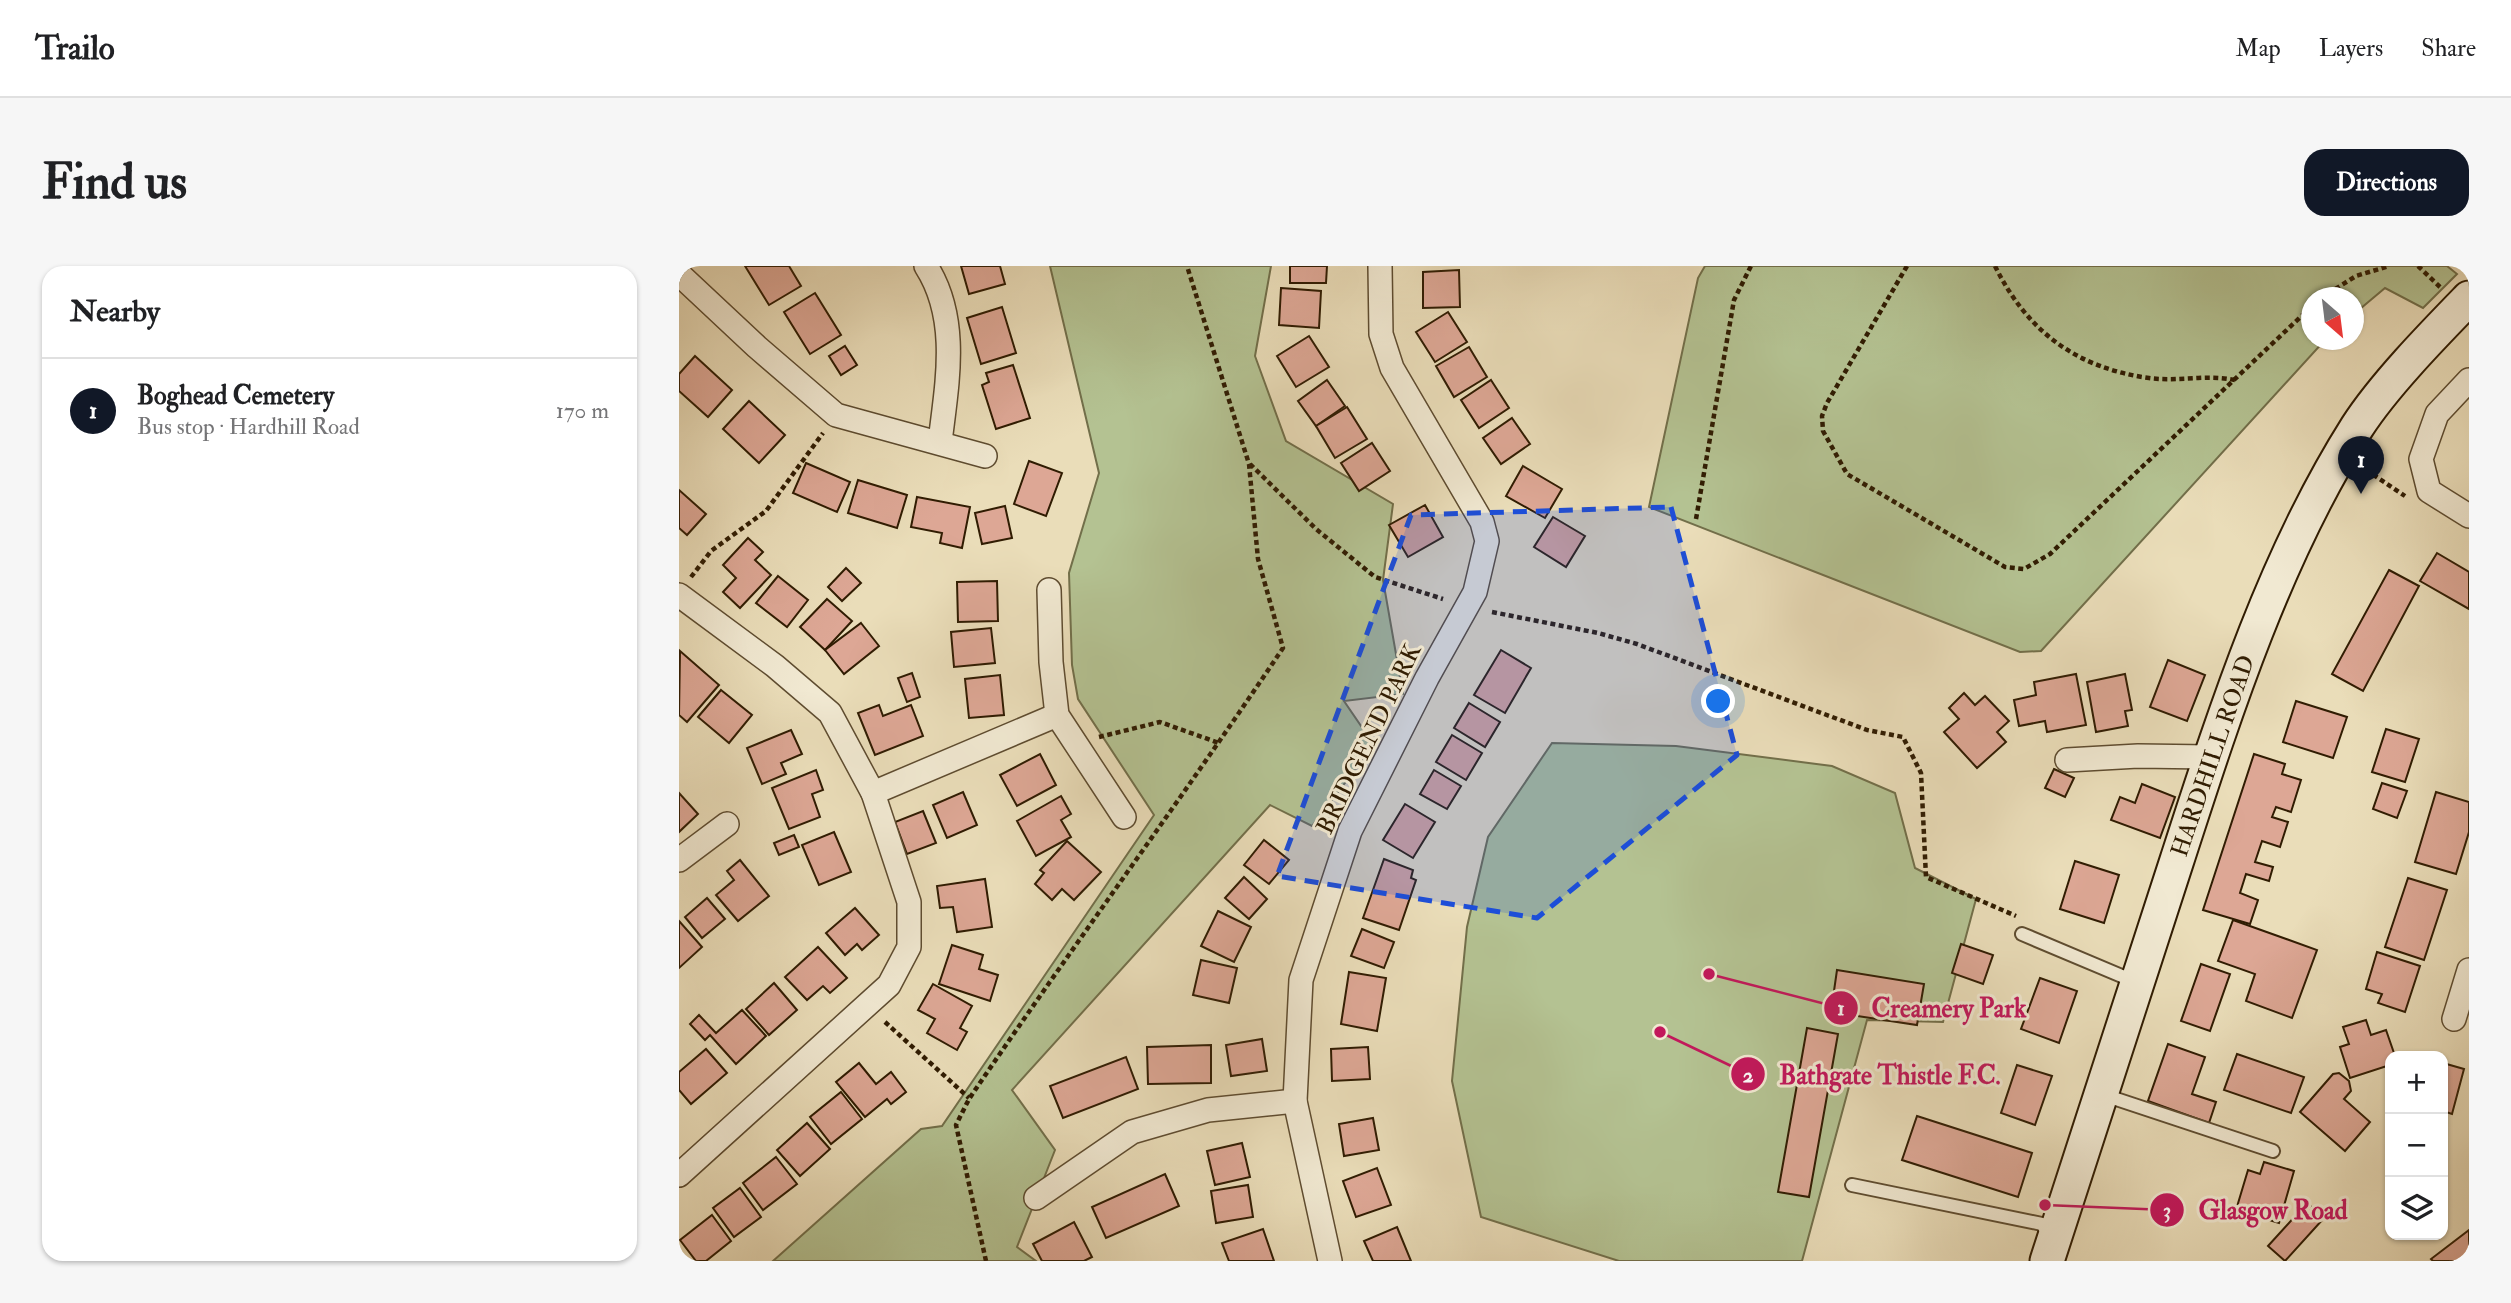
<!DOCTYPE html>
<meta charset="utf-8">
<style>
:root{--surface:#fff;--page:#f6f6f6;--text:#202124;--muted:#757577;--line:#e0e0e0;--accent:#111827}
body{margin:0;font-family:"IM FELL Double Pica",serif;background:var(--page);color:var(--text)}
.controls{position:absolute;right:21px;bottom:21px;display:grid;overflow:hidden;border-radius:14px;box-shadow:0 2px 5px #0004}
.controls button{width:63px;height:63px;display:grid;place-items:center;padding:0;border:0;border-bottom:2px solid var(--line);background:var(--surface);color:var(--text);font:35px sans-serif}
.compass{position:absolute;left:1622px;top:21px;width:63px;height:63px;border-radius:50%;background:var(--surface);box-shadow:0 2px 5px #0004;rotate:152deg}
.you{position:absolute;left:1040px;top:436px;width:24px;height:24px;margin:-18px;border:5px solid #fff;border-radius:50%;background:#1a73e8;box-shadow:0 0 0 10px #1a73e833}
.badge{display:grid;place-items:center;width:46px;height:46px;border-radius:50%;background:var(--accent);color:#fff;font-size:23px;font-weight:700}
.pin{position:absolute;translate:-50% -58px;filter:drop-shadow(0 2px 4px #0008)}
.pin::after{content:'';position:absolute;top:37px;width:24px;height:21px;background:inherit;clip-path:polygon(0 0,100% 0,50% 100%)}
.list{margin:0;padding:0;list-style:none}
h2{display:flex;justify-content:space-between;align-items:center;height:91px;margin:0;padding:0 28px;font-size:30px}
h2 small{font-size:23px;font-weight:400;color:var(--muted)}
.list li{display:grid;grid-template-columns:46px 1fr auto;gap:21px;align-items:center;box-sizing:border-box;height:105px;padding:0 28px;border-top:2px solid var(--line)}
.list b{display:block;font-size:26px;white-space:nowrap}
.list p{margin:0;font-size:23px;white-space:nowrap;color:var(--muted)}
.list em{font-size:23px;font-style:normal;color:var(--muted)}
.icon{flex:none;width:38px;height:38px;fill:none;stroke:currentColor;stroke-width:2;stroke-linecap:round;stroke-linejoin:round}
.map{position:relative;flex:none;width:1790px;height:995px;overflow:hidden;border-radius:21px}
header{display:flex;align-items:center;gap:42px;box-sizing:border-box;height:98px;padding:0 35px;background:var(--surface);border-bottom:2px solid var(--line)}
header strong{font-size:33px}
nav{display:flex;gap:38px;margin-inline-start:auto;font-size:24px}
.intro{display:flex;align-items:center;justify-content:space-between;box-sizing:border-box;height:168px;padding:0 42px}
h1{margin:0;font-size:49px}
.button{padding:18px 32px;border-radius:21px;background:var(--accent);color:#fff;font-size:24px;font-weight:700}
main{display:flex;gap:42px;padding:0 42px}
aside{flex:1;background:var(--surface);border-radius:21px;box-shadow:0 2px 5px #0004}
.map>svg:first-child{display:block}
.green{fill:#b4c292;stroke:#726f4a;stroke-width:2}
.building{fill:#dda795;stroke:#301c02;stroke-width:2}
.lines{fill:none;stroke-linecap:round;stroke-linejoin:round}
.lane-casing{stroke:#5e4c30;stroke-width:16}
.street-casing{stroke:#5e4c30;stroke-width:26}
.secondary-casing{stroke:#301c02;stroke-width:37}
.path{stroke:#301c02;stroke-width:4.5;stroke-dasharray:5 3.5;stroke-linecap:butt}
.lane{stroke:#f1e9d2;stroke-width:12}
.street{stroke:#f1e9d2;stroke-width:23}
.secondary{stroke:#f1e9d2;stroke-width:33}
.marked{fill:#1d4ed8;fill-opacity:0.2;stroke:#1d4ed8;stroke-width:5;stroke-dasharray:14 9;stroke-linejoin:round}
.labels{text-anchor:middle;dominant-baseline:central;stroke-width:6;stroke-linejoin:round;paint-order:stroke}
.street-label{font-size:24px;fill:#301c02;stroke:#f1e9d2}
.leader{fill:none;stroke:#c2185b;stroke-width:2.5}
.callout-dot{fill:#c2185b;stroke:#f1e9d2;stroke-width:2.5}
.mark-label{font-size:21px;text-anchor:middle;font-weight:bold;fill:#fff}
.callout-label{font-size:26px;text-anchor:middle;font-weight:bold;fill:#c2185b;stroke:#f1e9d2;stroke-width:6;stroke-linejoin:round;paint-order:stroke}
</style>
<header>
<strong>Trailo</strong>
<nav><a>Map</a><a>Layers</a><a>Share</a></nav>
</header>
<div class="intro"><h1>Find us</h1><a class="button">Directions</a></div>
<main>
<aside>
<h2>Nearby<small></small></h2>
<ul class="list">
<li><span class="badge">1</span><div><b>Boghead Cemetery</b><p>Bus stop · Hardhill Road</p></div><em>170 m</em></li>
</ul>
</aside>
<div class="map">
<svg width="1790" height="995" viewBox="0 0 1790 995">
<rect width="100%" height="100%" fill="#eaddb9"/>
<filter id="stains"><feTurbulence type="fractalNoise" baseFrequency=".00286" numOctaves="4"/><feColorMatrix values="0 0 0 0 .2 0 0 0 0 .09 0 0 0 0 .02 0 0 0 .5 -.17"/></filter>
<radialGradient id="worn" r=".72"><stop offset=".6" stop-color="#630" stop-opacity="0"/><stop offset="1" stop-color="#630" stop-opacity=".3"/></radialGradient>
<g class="green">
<path d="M 371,0 L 592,0 L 576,90 L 607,175 L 714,238 L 704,314 L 724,428 L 665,435 L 695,479 L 633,560 L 591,539 L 333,824 L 376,884 L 338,981 L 357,995 L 94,995 L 242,863 L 263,860 L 475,549 L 399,433 L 393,399 L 390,307 L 420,207 Z"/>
<path d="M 1026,0 L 1768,0 L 1778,8 L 1744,42 L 1706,22 L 1675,48 L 1674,32 L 1632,32 L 1632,74 L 1646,74 L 1362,385 L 1341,386 L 970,241 L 1019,12 Z"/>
<path d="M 873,477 L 997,480 L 1153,500 L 1216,527 L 1236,602 L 1297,633 L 1264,756 L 1188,754 L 1123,995 L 940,995 L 802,951 L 773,815 L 788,661 L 809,571 Z"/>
</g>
<g class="building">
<path d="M 66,0 L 110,0 L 122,20 L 90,39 Z"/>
<path d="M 282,0 L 321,0 L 326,18 L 290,28 Z"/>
<path d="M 611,0 L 648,0 L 647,17 L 611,17 Z"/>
<path d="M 780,4 L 781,41 L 744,42 L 744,6 Z"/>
<path d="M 602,22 L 642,25 L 640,62 L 600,59 Z"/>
<path d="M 136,27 L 162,69 L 131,88 L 105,46 Z"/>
<path d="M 323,41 L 337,87 L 302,98 L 288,52 Z"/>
<path d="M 769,46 L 788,76 L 756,96 L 737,66 Z"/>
<path d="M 630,70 L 650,101 L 617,121 L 598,90 Z"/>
<path d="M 166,80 L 178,99 L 162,109 L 150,90 Z"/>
<path d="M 790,81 L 808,111 L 775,131 L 757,100 Z"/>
<path d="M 16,90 L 53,124 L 29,151 L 0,125 L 0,108 Z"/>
<path d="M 334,99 L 351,152 L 317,163 L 303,119 L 310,116 L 307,107 Z"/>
<path d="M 648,114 L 666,140 L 637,160 L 619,135 Z"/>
<path d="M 812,114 L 830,142 L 800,162 L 782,134 Z"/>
<path d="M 70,135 L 106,169 L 80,197 L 44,163 Z"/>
<path d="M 668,141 L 688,173 L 656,192 L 637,160 Z"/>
<path d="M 833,152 L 851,178 L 822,198 L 804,172 Z"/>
<path d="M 693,177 L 711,205 L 680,225 L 662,197 Z"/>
<path d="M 350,195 L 383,207 L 367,250 L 335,238 Z"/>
<path d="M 127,197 L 171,216 L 158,246 L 114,227 Z"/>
<path d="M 844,200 L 883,223 L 866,252 L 827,230 Z"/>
<path d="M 179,214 L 228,229 L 218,262 L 169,247 Z"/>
<path d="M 0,224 L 27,248 L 8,269 L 0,262 Z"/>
<path d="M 238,231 L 291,241 L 283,282 L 261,277 L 263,267 L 232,261 Z"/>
<path d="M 746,239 L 764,271 L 729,291 L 710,259 Z"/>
<path d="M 326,240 L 333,272 L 303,278 L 296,247 Z"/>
<path d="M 874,251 L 906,270 L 887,301 L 855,281 Z"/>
<path d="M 69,272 L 84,286 L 76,294 L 92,309 L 61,342 L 44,326 L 57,312 L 44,299 Z"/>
<path d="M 1758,287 L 1790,306 L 1790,343 L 1741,315 Z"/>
<path d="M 167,302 L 182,317 L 163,335 L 149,321 Z"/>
<path d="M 1710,304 L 1740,320 L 1684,425 L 1653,408 Z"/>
<path d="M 99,310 L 129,334 L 108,361 L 77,337 Z"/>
<path d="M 318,315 L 319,355 L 279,356 L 278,316 Z"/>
<path d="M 148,333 L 173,355 L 146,384 L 121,361 Z"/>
<path d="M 182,357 L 200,380 L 165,408 L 146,384 Z"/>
<path d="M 312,362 L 316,397 L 275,401 L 272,366 Z"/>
<path d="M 822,384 L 852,402 L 826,447 L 795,429 Z"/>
<path d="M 1,385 L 40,419 L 8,456 L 0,449 Z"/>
<path d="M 1489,394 L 1526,409 L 1508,455 L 1471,441 Z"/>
<path d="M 233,407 L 241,431 L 228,436 L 219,412 Z"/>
<path d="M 1397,408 L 1407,459 L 1368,466 L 1366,455 L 1340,460 L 1335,434 L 1357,429 L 1355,416 Z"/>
<path d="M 1446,408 L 1453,444 L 1446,445 L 1449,460 L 1417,466 L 1408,416 Z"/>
<path d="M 321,409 L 325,449 L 290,452 L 286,413 Z"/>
<path d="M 42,424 L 73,449 L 50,477 L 19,451 Z"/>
<path d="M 1285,427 L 1296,439 L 1306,430 L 1330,455 L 1318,466 L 1327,476 L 1298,502 L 1265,466 L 1280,453 L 1270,442 Z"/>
<path d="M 1617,435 L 1668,451 L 1654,492 L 1604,476 Z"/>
<path d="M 790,437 L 821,456 L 806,481 L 775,462 Z"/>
<path d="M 200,439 L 204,450 L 232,439 L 244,470 L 196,489 L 179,447 Z"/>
<path d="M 1707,463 L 1740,473 L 1726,516 L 1693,506 Z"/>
<path d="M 112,464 L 123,488 L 102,497 L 107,508 L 83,518 L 68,482 Z"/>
<path d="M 773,469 L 803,487 L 787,514 L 757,496 Z"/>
<path d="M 361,488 L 377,519 L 338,540 L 321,509 Z"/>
<path d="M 1575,488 L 1606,498 L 1603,508 L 1622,514 L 1612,546 L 1597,541 L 1593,551 L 1609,556 L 1601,581 L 1583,575 L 1576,596 L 1594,601 L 1590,615 L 1567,608 L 1561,627 L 1579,634 L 1571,658 L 1524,644 Z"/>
<path d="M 1375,503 L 1395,512 L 1386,531 L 1366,522 Z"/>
<path d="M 137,504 L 144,524 L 133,528 L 141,551 L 110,563 L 93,522 Z"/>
<path d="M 755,504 L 782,520 L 768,543 L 741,528 Z"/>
<path d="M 1703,517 L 1728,525 L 1718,552 L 1694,543 Z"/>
<path d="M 1463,518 L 1496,531 L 1481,572 L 1432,554 L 1441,531 L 1456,537 Z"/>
<path d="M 284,526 L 298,559 L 268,572 L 254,539 Z"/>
<path d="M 1757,526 L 1790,536 L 1790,566 L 1777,608 L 1736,596 Z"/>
<path d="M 0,527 L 19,548 L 0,566 Z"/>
<path d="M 382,530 L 392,548 L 382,554 L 392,571 L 357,590 L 338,555 Z"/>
<path d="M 726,538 L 756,556 L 734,592 L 704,574 Z"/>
<path d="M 244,545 L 257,577 L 228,588 L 216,556 Z"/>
<path d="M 155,566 L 172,606 L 140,619 L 123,579 Z"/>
<path d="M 115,569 L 120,581 L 100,589 L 95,577 Z"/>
<path d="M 585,574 L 610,594 L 590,618 L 565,599 Z"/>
<path d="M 388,575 L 422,606 L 395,634 L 383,623 L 373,634 L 356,618 L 365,607 L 361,604 Z"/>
<path d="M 705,593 L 734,604 L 732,612 L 737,614 L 720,664 L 684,652 Z"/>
<path d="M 61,594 L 90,630 L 59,655 L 37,629 L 55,614 L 48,605 Z"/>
<path d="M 1396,595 L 1440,609 L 1425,657 L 1381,643 Z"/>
<path d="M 565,611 L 588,633 L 570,653 L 546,632 Z"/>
<path d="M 1729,612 L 1768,624 L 1745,694 L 1706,681 Z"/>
<path d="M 306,613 L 313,661 L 278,666 L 274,641 L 261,642 L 258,620 Z"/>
<path d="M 28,632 L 46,653 L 23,672 L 6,651 Z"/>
<path d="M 176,642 L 200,669 L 183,684 L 178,678 L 166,689 L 147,667 Z"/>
<path d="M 539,645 L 572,661 L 555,696 L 522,680 Z"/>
<path d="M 1554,654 L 1638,684 L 1613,752 L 1567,735 L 1576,708 L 1539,695 Z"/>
<path d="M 0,655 L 23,681 L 0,702 Z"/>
<path d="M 683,663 L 715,676 L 705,702 L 672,690 Z"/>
<path d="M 1282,678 L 1314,689 L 1304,718 L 1273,707 Z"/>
<path d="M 273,679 L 304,689 L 300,703 L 319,709 L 311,735 L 260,718 Z"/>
<path d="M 139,681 L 168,712 L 151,727 L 144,720 L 128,734 L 106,711 Z"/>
<path d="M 1698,686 L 1741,700 L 1726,746 L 1699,737 L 1703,728 L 1687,723 Z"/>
<path d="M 522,694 L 558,702 L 550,737 L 514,729 Z"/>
<path d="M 1522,698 L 1551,708 L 1531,765 L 1502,755 Z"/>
<path d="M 1158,704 L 1245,718 L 1238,759 L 1152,746 Z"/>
<path d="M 670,706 L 707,712 L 698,765 L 662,758 Z"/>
<path d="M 1361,712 L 1398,725 L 1380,777 L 1342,763 Z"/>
<path d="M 95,717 L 118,744 L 90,769 L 67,743 Z"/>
<path d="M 254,718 L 293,740 L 281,762 L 288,766 L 278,784 L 248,767 L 256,753 L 239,744 Z"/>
<path d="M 63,744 L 87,770 L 57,798 L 31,769 L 26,774 L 11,758 L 20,749 L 37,767 Z"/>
<path d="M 1687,754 L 1692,769 L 1707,764 L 1716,790 L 1711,790 L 1711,799 L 1671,812 L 1661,781 L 1670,778 L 1664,761 Z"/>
<path d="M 1128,762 L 1159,768 L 1130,931 L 1099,926 Z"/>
<path d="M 583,773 L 588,805 L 552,810 L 547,779 Z"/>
<path d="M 1489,778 L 1526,791 L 1513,828 L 1537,836 L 1530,857 L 1469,835 Z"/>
<path d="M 532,779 L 532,817 L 469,818 L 468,781 Z"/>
<path d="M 689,781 L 691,813 L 653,815 L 652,783 Z"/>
<path d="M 27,783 L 48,807 L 12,838 L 0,824 L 0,806 Z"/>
<path d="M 1558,788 L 1625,811 L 1612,847 L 1545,824 Z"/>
<path d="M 447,791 L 459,823 L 384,852 L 371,820 Z"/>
<path d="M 180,797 L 197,818 L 212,806 L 227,826 L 212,838 L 208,833 L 186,851 L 157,816 Z"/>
<path d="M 1764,797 L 1785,803 L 1773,848 L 1764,845 Z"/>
<path d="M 1338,799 L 1373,810 L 1356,859 L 1322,847 Z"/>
<path d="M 1660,807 L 1670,815 L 1672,825 L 1665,833 L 1691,856 L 1666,885 L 1621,846 L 1654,808 Z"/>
<path d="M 162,826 L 183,853 L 152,878 L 131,851 Z"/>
<path d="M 1238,850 L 1353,887 L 1339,931 L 1223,894 Z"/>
<path d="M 694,852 L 700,884 L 665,890 L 660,858 Z"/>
<path d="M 128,857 L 151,883 L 121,910 L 98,884 Z"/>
<path d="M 563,877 L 571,911 L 536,919 L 528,885 Z"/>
<path d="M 97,891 L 118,918 L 84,944 L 64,917 Z"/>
<path d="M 1585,896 L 1615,905 L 1600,957 L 1557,944 L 1569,904 L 1581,908 Z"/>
<path d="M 698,902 L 712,939 L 677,951 L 664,915 Z"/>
<path d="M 486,908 L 500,940 L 427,972 L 413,941 Z"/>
<path d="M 569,919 L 574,951 L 537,957 L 532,925 Z"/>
<path d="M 61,922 L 82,951 L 55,971 L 34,942 Z"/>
<path d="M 1628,937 L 1645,952 L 1606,995 L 1589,980 Z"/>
<path d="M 33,949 L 52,975 L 27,995 L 17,995 L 1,974 Z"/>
<path d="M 395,956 L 413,991 L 405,995 L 363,995 L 354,978 Z"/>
<path d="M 718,961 L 732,995 L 694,995 L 685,975 Z"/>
<path d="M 584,963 L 595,995 L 550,995 L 543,977 Z"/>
<path d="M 1790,964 L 1790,995 L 1754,995 L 1752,993 Z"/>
</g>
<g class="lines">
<defs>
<g id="lane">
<path d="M 1343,668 L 1457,716"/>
<path d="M 1422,828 L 1594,885"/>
<path d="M 1173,919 L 1363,958 L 1370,969"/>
</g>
<g id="street">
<path d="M 247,0 C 281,53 268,117 261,176"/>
<path d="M 0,8 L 78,81 L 157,149 L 306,190"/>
<path d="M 1790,114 L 1758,148 L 1742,193 L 1750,225 L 1790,250"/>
<path d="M 370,324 L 372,396 L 378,449 L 445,551"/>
<path d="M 0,329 L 96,400 L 151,447 L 194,527 L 230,636 L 230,681 L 210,719 L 0,909"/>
<path d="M 1388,494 L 1459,490 L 1531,491"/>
<path d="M 194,527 L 378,449"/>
<path d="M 0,594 L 48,558"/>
<path d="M 1775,753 L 1790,704"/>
<path d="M 357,932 L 453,866 L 529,844 L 616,835"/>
<path d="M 651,995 L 616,835 L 622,714 L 671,565 L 748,412 L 796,326 L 808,275 L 803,256 L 713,102 L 702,68 L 701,0"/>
</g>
<path id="secondary" d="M 1368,995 C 1411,861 1454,727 1498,594 C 1546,446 1595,292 1678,161 C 1705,119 1755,68 1790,32"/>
</defs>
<use href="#lane" class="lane-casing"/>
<use href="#street" class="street-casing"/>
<use href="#secondary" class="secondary-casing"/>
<g class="path">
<path d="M 1228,0 L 1148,137 L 1143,150 L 1144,165 L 1168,208 L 1326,301 L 1345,303 L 1371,288 L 1632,41"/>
<path d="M 1316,0 C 1348,65 1397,102 1470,112 C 1499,116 1527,108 1556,114"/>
<path d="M 1739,0 L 1761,21"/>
<path d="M 1642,32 L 1677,10 L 1710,0"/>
<path d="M 571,198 L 637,263 L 696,311 L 764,333"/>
<path d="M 1687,204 L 1726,230"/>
<path d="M 1017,253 L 1055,34 L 1072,0"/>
<path d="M 12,311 L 32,285 L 87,245 L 144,167"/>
<path d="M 813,346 L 919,367 L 958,378 L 1188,464 L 1224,471 L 1242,507 L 1247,611 L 1337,650"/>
<path d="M 420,471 L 481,456 L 540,477"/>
<path d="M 206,756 L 290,832"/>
<path d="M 307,995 L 277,859 L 290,833 C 393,681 502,534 604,382 L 579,293 L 570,198 L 508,0"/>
</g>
<use href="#lane" class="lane"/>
<use href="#street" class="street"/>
<use href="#secondary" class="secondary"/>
</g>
<path class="marked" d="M 992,241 L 1058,489 L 858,652 L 598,610 L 732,249 Z"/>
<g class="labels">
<g class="street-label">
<text transform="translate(690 473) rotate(-64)">BRIDGEND PARK</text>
<text transform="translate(1534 490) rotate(-71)">HARDHILL ROAD</text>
</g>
</g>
<path class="leader" d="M1030 708L1162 742M981 766L1069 808M1366 939L1488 944"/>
<g class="callout-dot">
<circle cx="1030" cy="708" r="7"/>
<circle cx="981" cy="766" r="7"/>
<circle cx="1366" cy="939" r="7"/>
<circle cx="1162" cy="742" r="18"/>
<circle cx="1069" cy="808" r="18"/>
<circle cx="1488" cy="944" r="18"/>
</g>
<g class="mark-label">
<text x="1162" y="749">1</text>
<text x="1069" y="816">2</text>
<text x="1488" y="951">3</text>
</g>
<g class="callout-label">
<text x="1270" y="751">Creamery Park</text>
<text x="1211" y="818">Bathgate Thistle F.C.</text>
<text x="1594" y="953">Glasgow Road</text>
</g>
<rect width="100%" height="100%" filter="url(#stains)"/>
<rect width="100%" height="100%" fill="url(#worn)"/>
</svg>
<div class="controls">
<button>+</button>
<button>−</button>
<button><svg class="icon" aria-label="layers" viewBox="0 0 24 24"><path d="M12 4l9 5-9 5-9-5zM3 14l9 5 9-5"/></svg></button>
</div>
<svg class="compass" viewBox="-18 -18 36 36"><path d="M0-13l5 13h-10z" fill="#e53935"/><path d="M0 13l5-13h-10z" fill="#757577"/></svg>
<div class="you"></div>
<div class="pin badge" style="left:1682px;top:228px">1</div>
</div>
</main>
